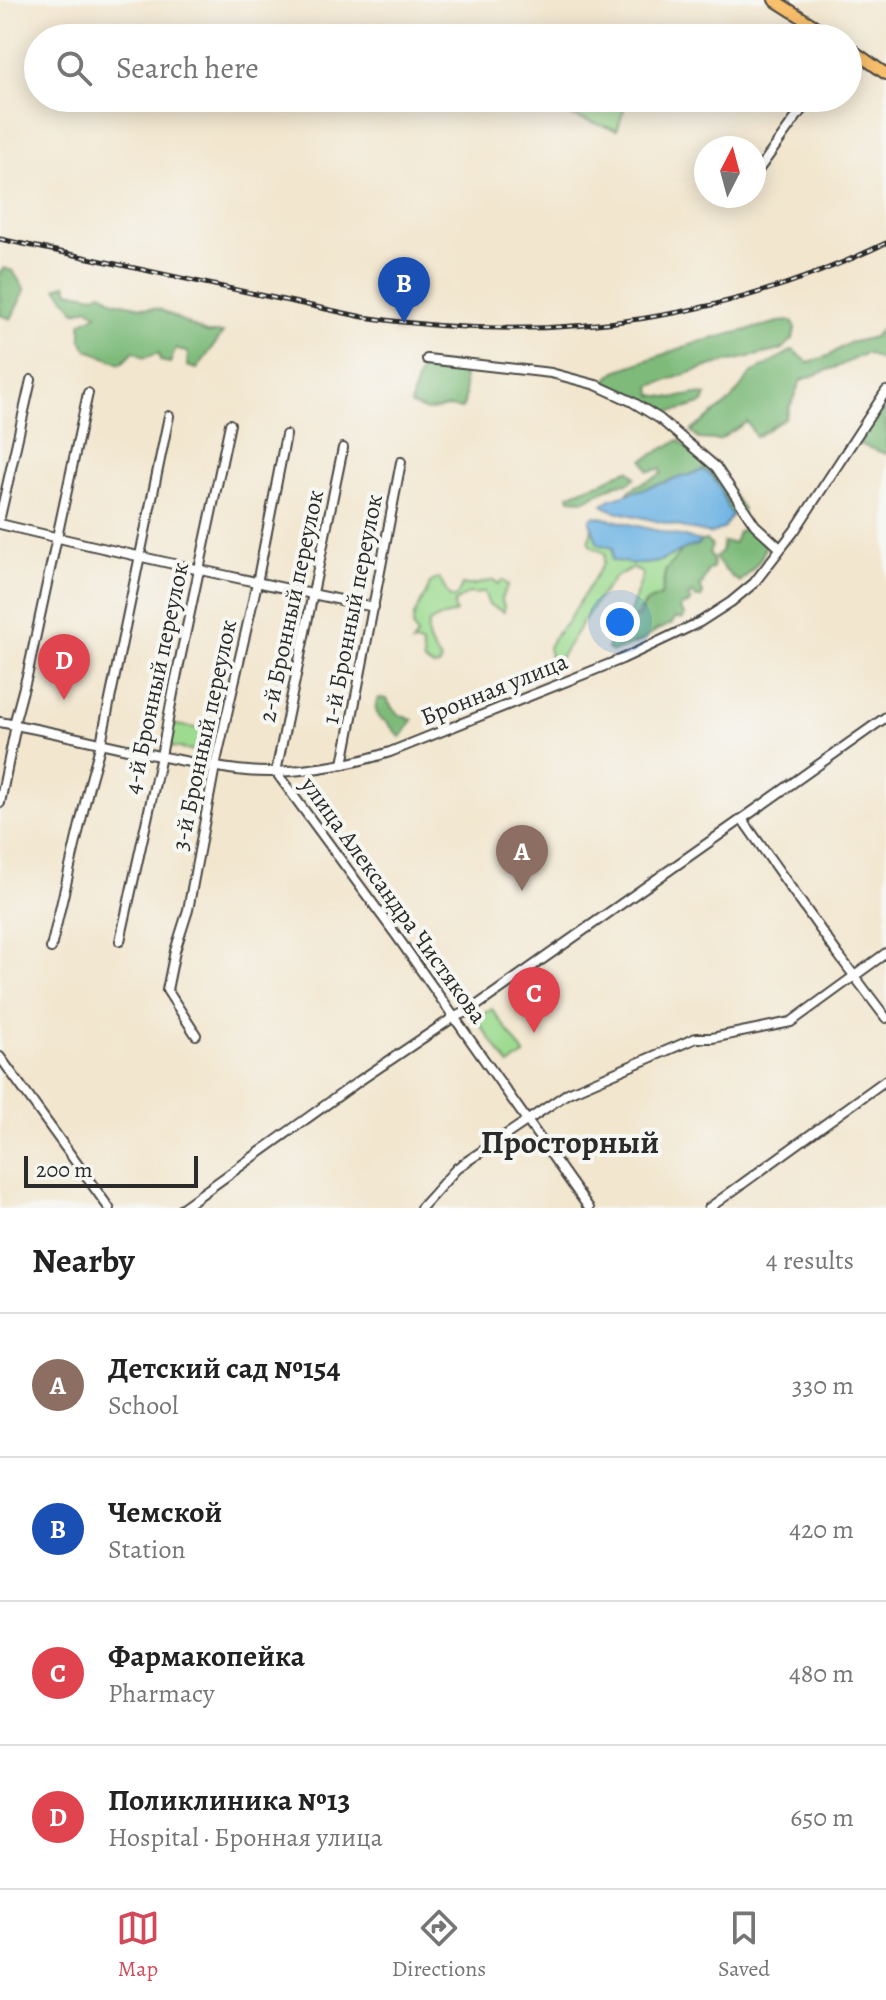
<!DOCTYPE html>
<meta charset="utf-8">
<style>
:root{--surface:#fff;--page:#f2f2f2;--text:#222;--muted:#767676;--line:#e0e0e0;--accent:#d1495b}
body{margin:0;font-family:Alegreya,serif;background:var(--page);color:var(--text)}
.compass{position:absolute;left:694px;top:136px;width:72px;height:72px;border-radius:50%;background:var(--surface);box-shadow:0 4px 20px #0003;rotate:6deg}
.scale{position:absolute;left:24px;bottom:20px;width:174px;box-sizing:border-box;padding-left:8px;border:4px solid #2b2b2b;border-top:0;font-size:22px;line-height:28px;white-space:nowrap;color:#2b2b2b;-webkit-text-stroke:6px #f6f6f2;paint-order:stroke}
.you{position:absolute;left:620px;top:622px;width:28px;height:28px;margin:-20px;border:6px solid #fff;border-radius:50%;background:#1a73e8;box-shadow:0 0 0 12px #1a73e833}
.badge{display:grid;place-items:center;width:52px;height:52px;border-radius:50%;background:var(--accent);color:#fff;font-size:26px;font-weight:700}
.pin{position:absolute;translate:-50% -66px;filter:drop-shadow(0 2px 4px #0008)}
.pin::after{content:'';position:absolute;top:42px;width:28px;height:24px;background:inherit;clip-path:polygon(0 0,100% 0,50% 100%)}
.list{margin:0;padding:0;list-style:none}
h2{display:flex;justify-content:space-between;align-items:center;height:104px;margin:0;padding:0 32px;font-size:34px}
h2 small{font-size:26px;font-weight:400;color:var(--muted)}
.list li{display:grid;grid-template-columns:52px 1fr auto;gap:24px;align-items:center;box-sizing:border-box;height:144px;padding:0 32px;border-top:2px solid var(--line)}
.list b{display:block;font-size:30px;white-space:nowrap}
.list p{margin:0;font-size:26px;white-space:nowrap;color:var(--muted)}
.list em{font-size:26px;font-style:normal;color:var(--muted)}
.icon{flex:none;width:44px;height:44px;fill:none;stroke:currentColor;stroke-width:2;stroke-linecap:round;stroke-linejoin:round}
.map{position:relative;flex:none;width:886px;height:1208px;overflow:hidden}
.search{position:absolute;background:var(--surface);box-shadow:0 4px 20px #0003;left:24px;right:24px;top:24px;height:88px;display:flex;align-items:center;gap:20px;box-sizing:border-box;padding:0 28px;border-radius:44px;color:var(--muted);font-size:30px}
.sheet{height:680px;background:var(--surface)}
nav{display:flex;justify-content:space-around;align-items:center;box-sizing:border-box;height:112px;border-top:2px solid var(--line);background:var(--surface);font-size:22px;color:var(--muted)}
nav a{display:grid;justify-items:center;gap:4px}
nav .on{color:var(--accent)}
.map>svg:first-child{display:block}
.green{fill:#9ddb90;stroke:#64835e;stroke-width:2}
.forest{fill:#7ebb7a;stroke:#547352;stroke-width:2}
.water{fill:#6cb2e3;stroke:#4c6e87;stroke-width:2}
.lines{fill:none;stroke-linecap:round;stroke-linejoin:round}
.minor-casing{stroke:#494743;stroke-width:12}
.major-casing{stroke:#494743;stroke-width:14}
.minor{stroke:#fff;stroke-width:8}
.major{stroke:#f8bf6c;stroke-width:10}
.rail-casing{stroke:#2b2b2b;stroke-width:5}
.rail{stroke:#f6f6f2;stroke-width:2;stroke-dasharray:6;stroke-linecap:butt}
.labels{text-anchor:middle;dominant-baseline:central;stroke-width:8;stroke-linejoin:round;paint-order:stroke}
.street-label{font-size:24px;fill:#2b2b2b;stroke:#f6f6f2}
.district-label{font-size:32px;font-weight:bold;fill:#2b2b2b;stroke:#f6f6f2}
</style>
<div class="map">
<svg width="886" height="1208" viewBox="0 0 886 1208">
<rect width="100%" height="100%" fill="#f6f6f2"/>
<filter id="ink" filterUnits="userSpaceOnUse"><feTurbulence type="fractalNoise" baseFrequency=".0125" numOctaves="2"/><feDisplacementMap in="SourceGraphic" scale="16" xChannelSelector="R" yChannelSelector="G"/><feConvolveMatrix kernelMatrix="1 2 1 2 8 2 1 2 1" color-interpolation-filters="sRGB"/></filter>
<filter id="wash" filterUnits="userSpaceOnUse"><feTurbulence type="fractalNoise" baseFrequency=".006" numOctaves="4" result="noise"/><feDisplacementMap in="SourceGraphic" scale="32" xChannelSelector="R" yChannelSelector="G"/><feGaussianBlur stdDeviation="1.8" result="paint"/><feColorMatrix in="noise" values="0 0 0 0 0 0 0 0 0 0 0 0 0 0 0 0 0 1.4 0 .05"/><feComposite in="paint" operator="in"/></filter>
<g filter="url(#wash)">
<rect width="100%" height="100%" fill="#f2e6ce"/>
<g class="green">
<path d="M 568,98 L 588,98 L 624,109 L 617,130 L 563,113 Z"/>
<path d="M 592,527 L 598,544 L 613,548 L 612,560 C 646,567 655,563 684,547 L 665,572 L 661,596 L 647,602 L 627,623 L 643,574 L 633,568 L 615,577 L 597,600 L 560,658 L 550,657 L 548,647 L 554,637 L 566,624 L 603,564 L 605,554 L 591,546 L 589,543 Z"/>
<path d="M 439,578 L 449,596 L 454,598 L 458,594 L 462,585 L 473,585 L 494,580 L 498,584 L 502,580 L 508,585 L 501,599 L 504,606 L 504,612 L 489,605 L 484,592 L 475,594 L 469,593 L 455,602 L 454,608 L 456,612 C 446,617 440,615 429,623 C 424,640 433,648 441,661 L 440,665 L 435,667 L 424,662 L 422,645 L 416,642 L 412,643 L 417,635 C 404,617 426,601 430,583 Z"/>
<path d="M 170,724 L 221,732 L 216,754 L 166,746 Z"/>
<path d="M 492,1009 L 525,1055 L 509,1065 L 476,1019 Z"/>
</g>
<g class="forest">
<path d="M 4,268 L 13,271 L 25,290 L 11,319 L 0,315 L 0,272 Z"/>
<path d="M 66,284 L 69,291 L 94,296 L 102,292 L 114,301 L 146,308 L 159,309 L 206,333 L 223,333 L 197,369 L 187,366 L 188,353 L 176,348 L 170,363 L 160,361 L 159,353 L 144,358 L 134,351 L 121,364 L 86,349 L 81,339 L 81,323 L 97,314 L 88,308 L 76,312 L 57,288 Z"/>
<path d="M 792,321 L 795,328 L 793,339 L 781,350 L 713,365 L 651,386 L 652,395 L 675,398 L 696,394 L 706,395 L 703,403 C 691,407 671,414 659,411 C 642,406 629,395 612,391 L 606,380 L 616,371 L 699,342 L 779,322 Z"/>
<path d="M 886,323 L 886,363 L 866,353 L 839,366 L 801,380 L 785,418 L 756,437 L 747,422 L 719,440 L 698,439 L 691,431 L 729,402 L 751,374 L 793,350 L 809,363 L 828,356 L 849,343 L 874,337 Z"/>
<path d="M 424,362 L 435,364 L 456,363 L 464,370 C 462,386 469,394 462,409 L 448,407 L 427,411 L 411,405 C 413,390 418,376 424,362 Z"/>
<path d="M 886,404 L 886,454 L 859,444 Z"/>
<path d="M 679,440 L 718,474 L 743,509 L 742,515 L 732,515 L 728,511 L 726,501 L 704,470 L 626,495 C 635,482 651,482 662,473 L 661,469 L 648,471 L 643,460 Z"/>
<path d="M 629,470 L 635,477 L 629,483 L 617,484 L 585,500 L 570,499 L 569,495 C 581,489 593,485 606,481 C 610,479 613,476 617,474 C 621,472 625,471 629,470 Z"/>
<path d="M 745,529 C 751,533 757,532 764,535 C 770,554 753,569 740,582 C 729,576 722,567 715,558 L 721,552 L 723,542 L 734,543 L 738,532 Z"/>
<path d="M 706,540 L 712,546 L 709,552 C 712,559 716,562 712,569 L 708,570 L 702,585 L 700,586 L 703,593 L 701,598 L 696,598 L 693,593 L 688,597 L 691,601 L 688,604 L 681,606 L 680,609 L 685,615 L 683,619 L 675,618 L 672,624 L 657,630 L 642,641 L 613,652 L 608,649 C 608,639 615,637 623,634 L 632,621 L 639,615 L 647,602 L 661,596 L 664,583 L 665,572 L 684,547 L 698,545 L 701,541 Z"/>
<path d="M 379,698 L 387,699 C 393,712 399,716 413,720 L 402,736 L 400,737 L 386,721 L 380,719 C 376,712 373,706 379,698 Z"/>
</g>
<g class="water">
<path d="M 704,470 C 707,473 712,475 714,479 C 723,489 724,505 732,515 L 723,529 L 710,534 L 615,511 L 605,507 L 603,504 L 611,499 Z"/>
<path d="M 596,516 L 701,541 L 698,545 C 680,548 672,557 657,562 C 643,566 625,563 612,560 L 613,548 L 598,544 L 590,522 L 591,518 Z"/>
</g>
</g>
<g filter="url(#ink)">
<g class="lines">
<defs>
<g id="minor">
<path d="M 754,176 L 810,98"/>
<path d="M 427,359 L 551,373 L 596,385 L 631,401 L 660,419 L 716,467 L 755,525 L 780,548"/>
<path d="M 0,517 L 31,380"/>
<path d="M 0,524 C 124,554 249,581 374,607"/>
<path d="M 0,722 C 60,733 119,748 179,760 C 210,766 244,773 276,772 C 314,770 354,764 390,752 L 622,659 L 700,622 L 731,602 L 754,583 L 795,530 L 886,391"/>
<path d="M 14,724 L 28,672 L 88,393"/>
<path d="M 343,764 L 401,462"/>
<path d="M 276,772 L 396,935 L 589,1208"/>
<path d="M 276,772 L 343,448"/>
<path d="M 0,803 L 16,725"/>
<path d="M 742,819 L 886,717"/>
<path d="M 120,941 L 161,756 L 175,683 L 230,424"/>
<path d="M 51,948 L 89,786 L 101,743 L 169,416"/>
<path d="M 196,1035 L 167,990 L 175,951 L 188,910 L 215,766 L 257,583 L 286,435"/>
<path d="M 0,1057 L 109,1208"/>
<path d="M 182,1208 L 359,1081 L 454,1017 L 469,1011 L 742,819 L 837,953 L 886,1018"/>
<path d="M 421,1208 L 457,1168 L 568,1093 L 696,1038 L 712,1038 L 791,1022 L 886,953"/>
<path d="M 709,1208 L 886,1080"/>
</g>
<g id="major">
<path d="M 774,0 L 834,38"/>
<path d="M 848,47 L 886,74"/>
</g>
</defs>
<use href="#minor" class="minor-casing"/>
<use href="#major" class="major-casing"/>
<use href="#minor" class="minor"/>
<use href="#major" class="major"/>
<defs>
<path id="rail" d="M 0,239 L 363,317 C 544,344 720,323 886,243"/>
</defs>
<use href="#rail" class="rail-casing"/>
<use href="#rail" class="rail"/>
</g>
</g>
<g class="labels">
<g class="street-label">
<text transform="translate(291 606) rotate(-78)">2-й Бронный переулок</text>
<text transform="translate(352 609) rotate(-79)">1-й Бронный переулок</text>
<text transform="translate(156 678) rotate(-78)">4-й Бронный переулок</text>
<text transform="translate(494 689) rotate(-22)">Бронная улица</text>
<text transform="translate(204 735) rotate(-78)">3-й Бронный переулок</text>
<text transform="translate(394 900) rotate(54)">улица Александра Чистякова</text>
</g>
<g class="district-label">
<text x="570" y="1142">Просторный</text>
</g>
</g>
</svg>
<svg class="compass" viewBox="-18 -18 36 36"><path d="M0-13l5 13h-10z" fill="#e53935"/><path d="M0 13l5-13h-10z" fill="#767676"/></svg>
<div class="scale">200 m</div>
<div class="you"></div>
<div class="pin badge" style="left:522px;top:891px;background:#8d6e63">A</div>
<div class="pin badge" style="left:404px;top:323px;background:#1a4fb4">B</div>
<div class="pin badge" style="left:534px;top:1033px;background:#e0444e">C</div>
<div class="pin badge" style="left:64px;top:700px;background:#e0444e">D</div>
<div class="search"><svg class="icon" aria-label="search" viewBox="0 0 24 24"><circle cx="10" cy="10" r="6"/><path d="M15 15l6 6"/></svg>Search here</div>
</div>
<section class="sheet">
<h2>Nearby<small>4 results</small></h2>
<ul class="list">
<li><span class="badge" style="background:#8d6e63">A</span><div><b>Детский сад №154</b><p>School</p></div><em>330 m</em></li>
<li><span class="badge" style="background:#1a4fb4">B</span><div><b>Чемской</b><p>Station</p></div><em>420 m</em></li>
<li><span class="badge" style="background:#e0444e">C</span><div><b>Фармакопейка</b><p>Pharmacy</p></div><em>480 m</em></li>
<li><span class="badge" style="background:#e0444e">D</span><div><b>Поликлиника №13</b><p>Hospital · Бронная улица</p></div><em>650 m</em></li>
</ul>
</section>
<nav>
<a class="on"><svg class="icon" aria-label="map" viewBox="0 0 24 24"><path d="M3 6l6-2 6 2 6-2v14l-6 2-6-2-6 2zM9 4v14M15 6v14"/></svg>Map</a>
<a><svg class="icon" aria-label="directions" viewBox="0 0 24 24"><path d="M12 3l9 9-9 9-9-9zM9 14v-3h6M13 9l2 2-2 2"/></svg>Directions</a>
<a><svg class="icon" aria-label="saved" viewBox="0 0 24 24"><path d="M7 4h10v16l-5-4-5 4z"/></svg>Saved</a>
</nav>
